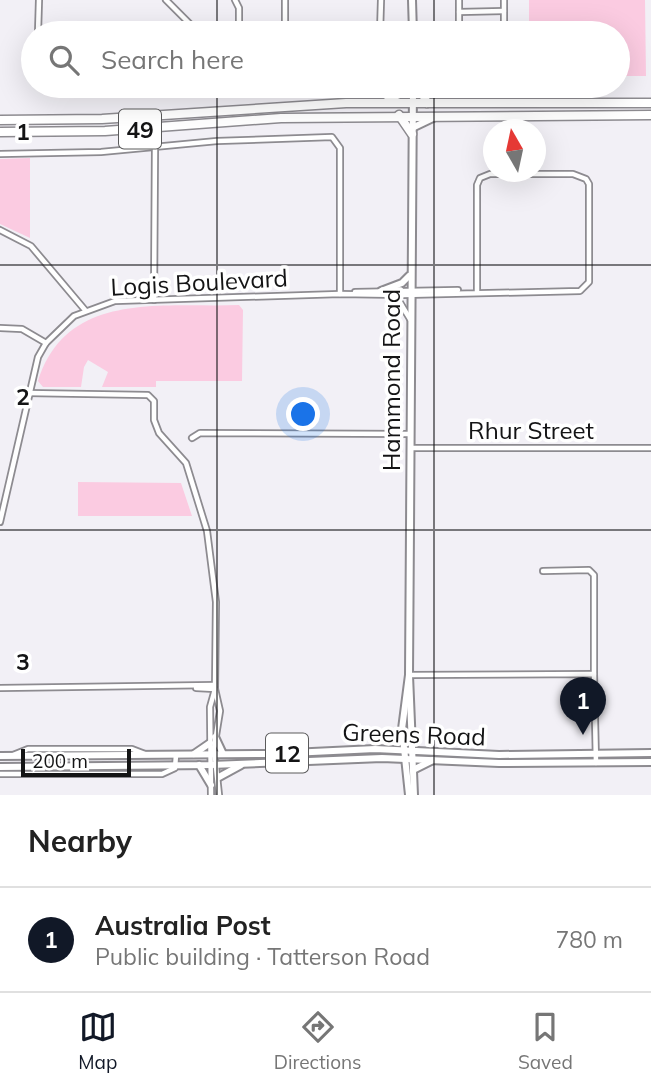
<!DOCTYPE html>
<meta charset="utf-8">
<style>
:root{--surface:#fff;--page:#f6f6f6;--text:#222;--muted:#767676;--line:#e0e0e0;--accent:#111827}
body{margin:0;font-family:Mulish,sans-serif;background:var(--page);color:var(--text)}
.compass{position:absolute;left:483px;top:119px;width:63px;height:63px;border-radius:50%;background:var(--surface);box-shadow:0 7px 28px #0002;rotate:351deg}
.scale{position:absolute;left:21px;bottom:18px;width:110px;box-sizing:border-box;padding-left:7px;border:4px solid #141415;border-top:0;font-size:19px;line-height:24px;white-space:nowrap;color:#141415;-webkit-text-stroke:5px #fff;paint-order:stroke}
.you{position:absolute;left:304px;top:415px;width:24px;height:24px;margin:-18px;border:5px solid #fff;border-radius:50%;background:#1a73e8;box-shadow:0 0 0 10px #1a73e833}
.badge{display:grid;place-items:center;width:46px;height:46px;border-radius:50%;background:var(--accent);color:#fff;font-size:23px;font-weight:700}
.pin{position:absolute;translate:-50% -58px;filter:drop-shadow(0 2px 4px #0008)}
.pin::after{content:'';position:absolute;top:37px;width:24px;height:21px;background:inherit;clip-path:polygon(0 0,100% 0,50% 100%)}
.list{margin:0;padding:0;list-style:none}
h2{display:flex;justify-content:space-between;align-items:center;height:91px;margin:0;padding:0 28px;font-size:30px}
h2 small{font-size:23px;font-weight:400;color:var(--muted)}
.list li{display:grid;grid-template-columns:46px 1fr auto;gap:21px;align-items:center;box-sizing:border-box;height:105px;padding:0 28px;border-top:2px solid var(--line)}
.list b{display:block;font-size:26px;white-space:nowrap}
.list p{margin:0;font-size:23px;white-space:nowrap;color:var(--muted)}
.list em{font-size:23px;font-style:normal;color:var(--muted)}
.icon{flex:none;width:38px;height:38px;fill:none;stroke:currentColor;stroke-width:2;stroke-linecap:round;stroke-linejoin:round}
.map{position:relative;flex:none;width:651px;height:795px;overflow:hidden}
.search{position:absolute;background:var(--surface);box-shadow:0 7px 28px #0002;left:21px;right:21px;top:21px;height:77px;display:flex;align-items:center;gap:18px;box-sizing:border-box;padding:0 24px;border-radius:38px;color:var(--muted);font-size:26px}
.sheet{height:196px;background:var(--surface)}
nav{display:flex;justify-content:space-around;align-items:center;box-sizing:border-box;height:98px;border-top:2px solid var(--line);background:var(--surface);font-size:19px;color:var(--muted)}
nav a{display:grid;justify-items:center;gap:4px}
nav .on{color:var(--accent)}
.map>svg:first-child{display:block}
.green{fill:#fbcbe1}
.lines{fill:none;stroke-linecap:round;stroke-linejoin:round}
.minor-casing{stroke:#8d8b90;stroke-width:8}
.major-casing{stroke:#8d8b90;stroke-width:10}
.highway-casing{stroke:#8d8b90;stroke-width:11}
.minor{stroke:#fff;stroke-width:4.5}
.major{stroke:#fff;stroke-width:6}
.highway{stroke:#fff;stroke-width:8}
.grid{fill:none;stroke:#141415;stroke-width:2;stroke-opacity:0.55}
.labels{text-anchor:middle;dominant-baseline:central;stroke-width:7;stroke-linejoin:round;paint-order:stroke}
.shield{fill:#fff;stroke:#5a5a5b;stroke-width:2}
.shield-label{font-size:23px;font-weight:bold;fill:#141415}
.street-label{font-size:24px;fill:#141415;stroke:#fff}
.grid-label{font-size:23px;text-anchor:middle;font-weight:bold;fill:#141415;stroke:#fff;stroke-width:7;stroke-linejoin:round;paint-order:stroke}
</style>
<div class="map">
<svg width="651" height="795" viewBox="0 0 651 795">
<rect width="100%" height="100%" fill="#f2f0f6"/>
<g class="green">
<path d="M 529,0 L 645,0 L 646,76 L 618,76 L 618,33 L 529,33 Z"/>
<path d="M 30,158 L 30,238 L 0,224 L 0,159 Z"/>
<path d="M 239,305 L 243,310 L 242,381 L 156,381 L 156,387 L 102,387 L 108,372 L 88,360 L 84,367 L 81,387 L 43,387 L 38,381 C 67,290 162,308 239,305 Z"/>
<path d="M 78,482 L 181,483 L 192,516 L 78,516 Z"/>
</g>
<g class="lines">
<defs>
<g id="minor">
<path d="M 166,0 L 199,33"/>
<path d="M 235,0 L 239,8 L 239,33"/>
<path d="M 459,12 L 504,11"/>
<path d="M 128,26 L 130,33"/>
<path d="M 38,33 L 39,0"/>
<path d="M 85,33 L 85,30"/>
<path d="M 285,33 L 285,0"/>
<path d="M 380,33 L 381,0"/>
<path d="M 459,33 L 459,0"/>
<path d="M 504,33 L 504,0"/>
<path d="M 0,154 L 101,152 L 217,141 L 332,137 L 340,148 L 340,294"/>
<path d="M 0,230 L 31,246 L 85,310"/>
<path d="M 355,292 L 458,290"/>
<path d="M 396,296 L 410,319"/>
<path d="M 154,300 L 155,148"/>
<path d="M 0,328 L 22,329 L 46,343"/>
<path d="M 27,393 L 148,395 L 154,401 L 154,420 L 159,433 L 186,463 L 207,531 L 216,602 L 215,689 L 220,711 L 214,748 L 219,795"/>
<path d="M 192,438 L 200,433 L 410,434"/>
<path d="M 411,448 L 651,448"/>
<path d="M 0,522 L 38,357 L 46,343 L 74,316 L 115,301 L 340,294 L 403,295 L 580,291 L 589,282 L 589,184 L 586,179 L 573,174 L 490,174 L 480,178 L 477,185 L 477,292"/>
<path d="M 543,571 L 589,570 L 594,575 L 594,674"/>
<path d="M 409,675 L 594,674 L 596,763"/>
<path d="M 0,688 L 215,685"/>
<path d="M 196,688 L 215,689"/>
<path d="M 13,755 L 28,749 L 132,749 L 145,754"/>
<path d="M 0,774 L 162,774 L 175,768 L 176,755"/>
<path d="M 211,795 L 210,707 L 215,689"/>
</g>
<g id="major">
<path d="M 412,0 L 413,33"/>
<path d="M 413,86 L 409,675 L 414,795"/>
<path d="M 386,101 L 413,89"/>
<path d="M 412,128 L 435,117"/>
<path d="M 381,291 L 402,283 L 409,276"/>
<path d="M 215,737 L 223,754"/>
<path d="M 194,754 L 210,743"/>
<path d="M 0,756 L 270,754 L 375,749 L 499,755 L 651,753"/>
<path d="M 199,765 L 211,785"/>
<path d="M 0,767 L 211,765 L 382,758 L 499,763 L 651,762"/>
<path d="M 413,770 L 433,760"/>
<path d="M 219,777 L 241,765"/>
<path d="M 409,795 L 402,729 L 409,675"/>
</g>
<g id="highway">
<path d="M 419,86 L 427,103"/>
<path d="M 399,115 L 412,134"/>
<path d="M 0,120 L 102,119 L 346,103 L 651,103"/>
<path d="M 0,132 L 105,131 L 281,118 L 651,115"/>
</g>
</defs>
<use href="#minor" class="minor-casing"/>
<use href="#major" class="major-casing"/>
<use href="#highway" class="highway-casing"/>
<use href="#minor" class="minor"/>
<use href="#major" class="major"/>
<use href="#highway" class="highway"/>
</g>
<path class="grid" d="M 217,0 L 217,33M 434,0 L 434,33M 217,86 L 217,795M 434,86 L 434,795M 0,265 L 651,265M 0,530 L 651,530"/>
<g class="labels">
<g class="shield">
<rect x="119" y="109.5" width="42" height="39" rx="5"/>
<rect x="266" y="733.5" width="42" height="39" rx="5"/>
</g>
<g class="shield-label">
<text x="140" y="129">49</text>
<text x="287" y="753">12</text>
</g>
<g class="street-label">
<text transform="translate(199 282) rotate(-3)">Logis Boulevard</text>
<text transform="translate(391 380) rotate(-90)">Hammond Road</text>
<text x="531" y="430">Rhur Street</text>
<text transform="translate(414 734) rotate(2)">Greens Road</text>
</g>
</g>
<g class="grid-label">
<text x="23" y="140">1</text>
<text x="23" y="405">2</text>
<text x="23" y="670">3</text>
</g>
</svg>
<svg class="compass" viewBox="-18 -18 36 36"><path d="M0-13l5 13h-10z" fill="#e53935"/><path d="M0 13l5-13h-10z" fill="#767676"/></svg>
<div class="scale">200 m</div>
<div class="you"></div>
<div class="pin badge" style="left:583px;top:735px">1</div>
<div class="search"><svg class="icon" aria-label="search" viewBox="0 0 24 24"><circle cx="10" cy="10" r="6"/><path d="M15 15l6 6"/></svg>Search here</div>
</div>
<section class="sheet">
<h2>Nearby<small></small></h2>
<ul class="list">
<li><span class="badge">1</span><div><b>Australia Post</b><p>Public building · Tatterson Road</p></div><em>780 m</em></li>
</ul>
</section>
<nav>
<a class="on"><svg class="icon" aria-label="map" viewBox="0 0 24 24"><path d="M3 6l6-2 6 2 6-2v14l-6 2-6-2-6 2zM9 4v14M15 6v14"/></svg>Map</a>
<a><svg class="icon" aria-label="directions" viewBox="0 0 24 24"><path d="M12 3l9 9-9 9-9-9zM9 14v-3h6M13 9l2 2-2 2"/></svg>Directions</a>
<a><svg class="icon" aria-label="saved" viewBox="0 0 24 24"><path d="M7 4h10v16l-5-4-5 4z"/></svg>Saved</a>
</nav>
